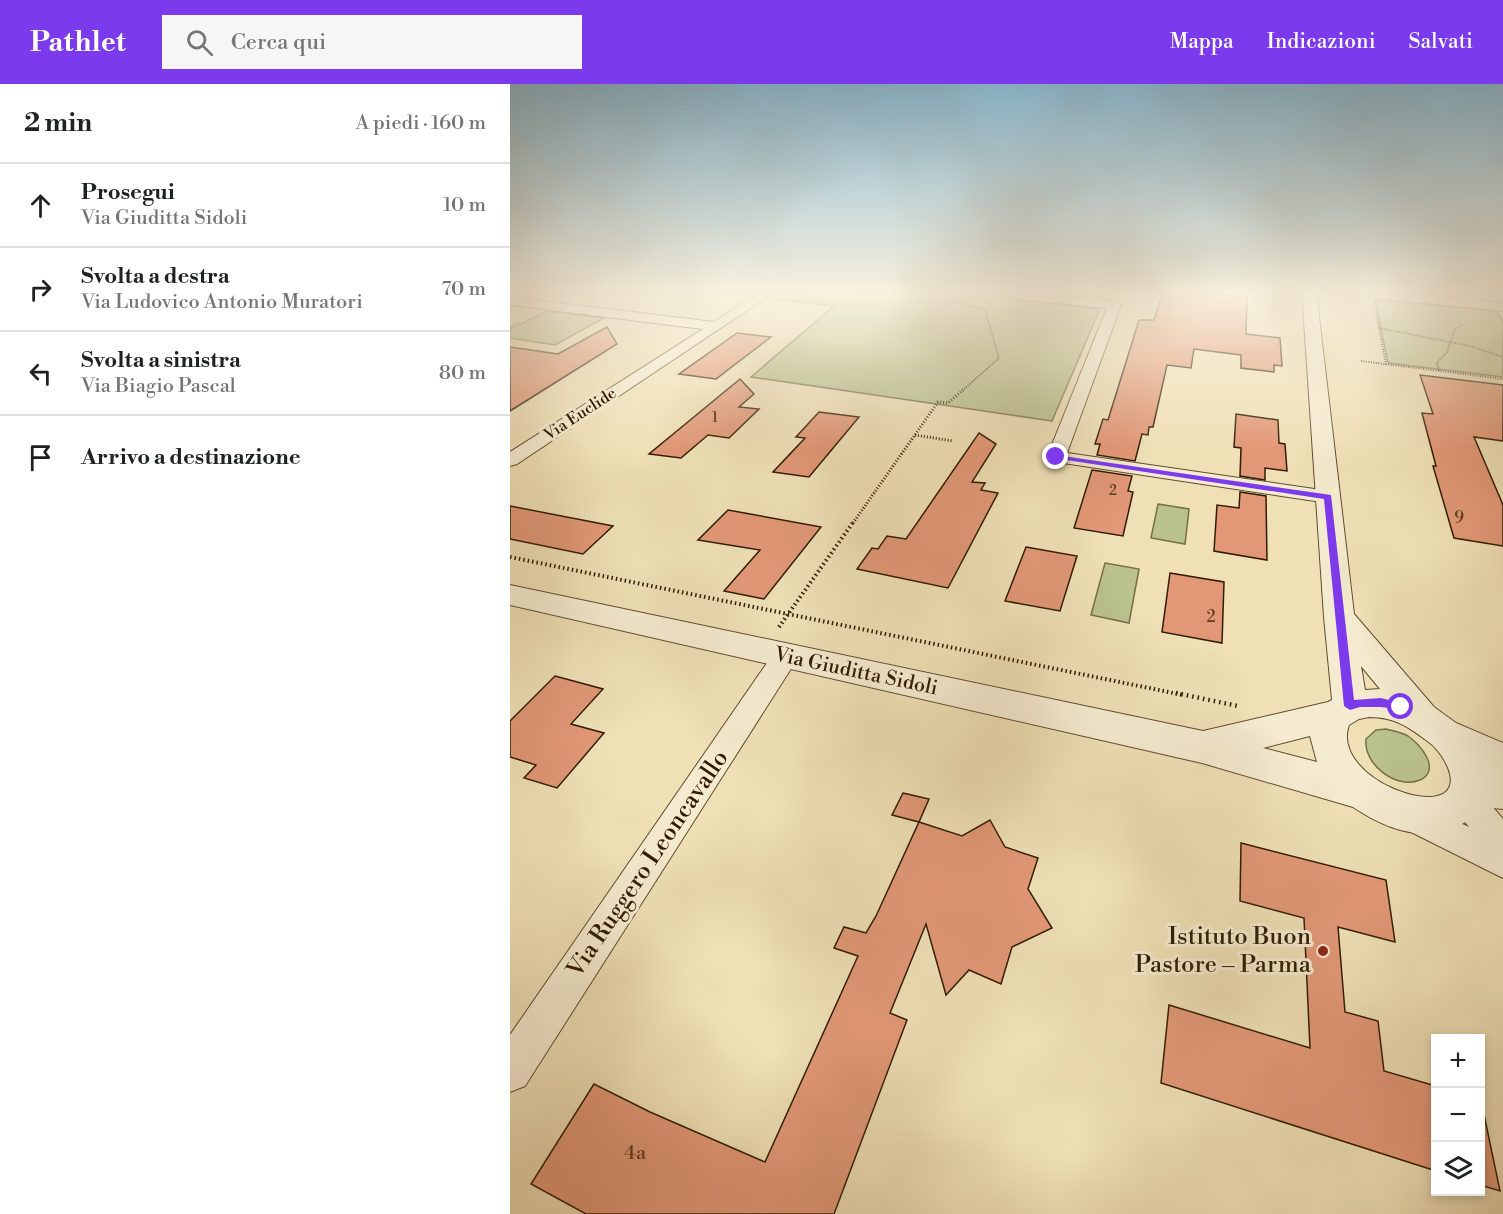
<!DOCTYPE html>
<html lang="it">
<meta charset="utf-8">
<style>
:root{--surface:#fff;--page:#f6f6f6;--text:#202124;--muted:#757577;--line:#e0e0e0;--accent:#7c3aed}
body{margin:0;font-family:"Libre Bodoni",serif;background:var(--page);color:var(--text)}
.controls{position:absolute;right:18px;bottom:18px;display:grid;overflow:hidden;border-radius:0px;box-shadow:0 3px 9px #0003}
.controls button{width:54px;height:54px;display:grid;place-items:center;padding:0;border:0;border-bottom:2px solid var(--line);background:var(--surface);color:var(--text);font:30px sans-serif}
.stop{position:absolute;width:18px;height:18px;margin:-14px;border:4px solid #7c3aed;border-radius:50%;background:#fff}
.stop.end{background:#7c3aed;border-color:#fff;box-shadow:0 2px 6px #0008}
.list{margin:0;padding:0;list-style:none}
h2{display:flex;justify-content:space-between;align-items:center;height:78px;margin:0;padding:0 24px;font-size:26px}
h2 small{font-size:20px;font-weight:400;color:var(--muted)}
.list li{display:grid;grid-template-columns:39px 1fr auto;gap:18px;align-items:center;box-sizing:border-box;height:84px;padding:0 24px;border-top:2px solid var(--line)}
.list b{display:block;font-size:22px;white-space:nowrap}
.list p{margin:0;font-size:20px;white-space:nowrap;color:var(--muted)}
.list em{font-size:20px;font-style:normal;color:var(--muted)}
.icon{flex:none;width:33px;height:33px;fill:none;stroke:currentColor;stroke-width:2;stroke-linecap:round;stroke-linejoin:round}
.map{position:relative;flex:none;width:993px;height:1130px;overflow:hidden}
header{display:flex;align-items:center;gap:36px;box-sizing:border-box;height:84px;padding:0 30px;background:var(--accent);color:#fff}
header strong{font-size:28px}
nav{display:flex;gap:33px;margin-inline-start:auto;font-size:21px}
.search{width:420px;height:54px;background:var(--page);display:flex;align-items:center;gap:15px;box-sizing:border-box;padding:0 21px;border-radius:0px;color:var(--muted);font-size:22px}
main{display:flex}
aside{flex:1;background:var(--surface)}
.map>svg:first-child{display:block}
.green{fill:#bac28d;stroke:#766f47;stroke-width:1.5}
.building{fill:#e29877;stroke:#311c01;stroke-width:1.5}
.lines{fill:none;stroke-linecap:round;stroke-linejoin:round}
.minor-casing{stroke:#604d2e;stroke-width:2}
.tertiary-casing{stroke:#604d2e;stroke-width:2}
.path-far3{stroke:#311c01;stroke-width:2;stroke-dasharray:1 1.5;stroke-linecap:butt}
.path-far2{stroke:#311c01;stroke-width:3;stroke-dasharray:1 2;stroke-linecap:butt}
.path-far1{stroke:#311c01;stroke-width:4;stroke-dasharray:1.5 3;stroke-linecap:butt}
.path{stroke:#311c01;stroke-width:4.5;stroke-dasharray:1.5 4;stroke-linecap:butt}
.minor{fill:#f5ebd0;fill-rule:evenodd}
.tertiary{fill:#f5ebd0;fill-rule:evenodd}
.route{fill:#7c3aed}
.poi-dot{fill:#8f2418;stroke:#f5ebd0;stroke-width:2}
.labels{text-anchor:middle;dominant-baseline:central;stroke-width:6;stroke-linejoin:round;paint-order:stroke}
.far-number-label{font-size:14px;fill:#5d3b1e}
.far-street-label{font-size:16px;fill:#311c01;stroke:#f5ebd0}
.number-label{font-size:16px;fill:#5d3b1e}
.street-label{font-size:20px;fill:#311c01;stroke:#f5ebd0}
.near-number-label{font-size:20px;fill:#5d3b1e}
.near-street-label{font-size:24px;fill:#311c01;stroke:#f5ebd0}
.near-poi-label{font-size:24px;fill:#311c01;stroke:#f5ebd0;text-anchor:end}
</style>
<header>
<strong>Pathlet</strong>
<div class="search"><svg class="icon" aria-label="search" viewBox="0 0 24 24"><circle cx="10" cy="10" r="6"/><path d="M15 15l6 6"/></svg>Cerca qui</div>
<nav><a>Mappa</a><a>Indicazioni</a><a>Salvati</a></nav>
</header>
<main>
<aside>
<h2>2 min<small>A piedi · 160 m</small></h2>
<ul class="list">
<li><svg class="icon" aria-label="ahead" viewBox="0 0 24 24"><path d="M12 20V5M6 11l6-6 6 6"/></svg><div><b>Prosegui</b><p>Via Giuditta Sidoli</p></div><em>10 m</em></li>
<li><svg class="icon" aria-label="right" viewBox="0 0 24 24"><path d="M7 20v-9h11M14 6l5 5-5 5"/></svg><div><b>Svolta a destra</b><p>Via Ludovico Antonio Muratori</p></div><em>70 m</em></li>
<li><svg class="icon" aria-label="left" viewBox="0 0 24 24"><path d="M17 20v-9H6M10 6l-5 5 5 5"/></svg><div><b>Svolta a sinistra</b><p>Via Biagio Pascal</p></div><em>80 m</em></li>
<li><svg class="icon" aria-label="arrive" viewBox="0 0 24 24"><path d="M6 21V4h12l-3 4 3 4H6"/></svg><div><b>Arrivo a destinazione</b></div></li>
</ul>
</aside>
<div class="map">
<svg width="993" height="1130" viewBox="0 0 993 1130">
<rect width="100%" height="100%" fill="#efe0b6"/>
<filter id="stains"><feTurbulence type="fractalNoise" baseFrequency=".00333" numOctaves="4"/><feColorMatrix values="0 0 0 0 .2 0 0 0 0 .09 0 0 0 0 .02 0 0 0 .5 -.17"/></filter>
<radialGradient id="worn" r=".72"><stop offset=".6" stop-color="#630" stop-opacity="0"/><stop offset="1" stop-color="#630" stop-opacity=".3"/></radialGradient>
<g class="green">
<path d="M 276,207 L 496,207 L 491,214 L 590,225 L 542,337 L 241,293 L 324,222 L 263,215 Z"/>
<path d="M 865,216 L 987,227 L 993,239 L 993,293 L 878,279 Z"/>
<path d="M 37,227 L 94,234 L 45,261 L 0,254 L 0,245 Z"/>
<path d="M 648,420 L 679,425 L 675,460 L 641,454 Z"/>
<path d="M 595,479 L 629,485 L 619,539 L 581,531 Z"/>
<path d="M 876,645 C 883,647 891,648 898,652 C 910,660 932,686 910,696 C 886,706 853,680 856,655 L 866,646 Z"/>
</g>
<g class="building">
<path d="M 653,207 L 692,207 L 692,209 L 737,213 L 736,250 L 770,254 L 772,282 L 764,281 L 764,288 L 731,284 L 731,271 L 684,265 L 681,284 L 657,281 L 643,343 L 639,343 L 638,351 L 632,350 L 625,377 L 587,371 L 590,360 L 585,360 L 593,335 L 598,336 L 629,236 L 644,236 Z"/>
<path d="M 97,243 L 107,260 L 0,327 L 0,263 L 48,270 Z"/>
<path d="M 227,249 L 261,253 L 206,295 L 169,290 Z"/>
<path d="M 910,291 L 993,301 L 993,357 L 964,353 L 993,421 L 993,462 L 944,454 L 923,382 L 926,382 L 912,329 L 923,330 Z"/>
<path d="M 230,295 L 244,310 L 229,323 L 249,325 L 219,354 L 198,351 L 171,374 L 139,370 Z"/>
<path d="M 309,328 L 349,333 L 299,393 L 263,388 L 295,354 L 286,353 Z"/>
<path d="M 726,330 L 768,336 L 769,359 L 775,360 L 777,387 L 755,384 L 755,396 L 730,392 L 731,364 L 724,363 Z"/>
<path d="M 469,349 L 486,360 L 462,398 L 475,399 L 471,406 L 488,409 L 438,504 L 347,485 L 362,464 L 368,465 L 377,452 L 396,455 Z"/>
<path d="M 582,386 L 622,392 L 618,407 L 623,408 L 613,452 L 564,444 Z"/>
<path d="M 730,408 L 756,412 L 757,476 L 704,467 L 707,421 L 729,424 Z"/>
<path d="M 0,422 L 103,442 L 73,470 L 0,455 Z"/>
<path d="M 218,426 L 311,443 L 254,515 L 214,507 L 250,466 L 188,456 Z"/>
<path d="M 516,463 L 567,472 L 550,527 L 495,517 Z"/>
<path d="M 660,489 L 714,498 L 712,559 L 652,548 Z"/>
<path d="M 45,592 L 93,605 L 61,640 L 94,649 L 47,704 L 14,694 L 26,681 L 0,673 L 0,637 Z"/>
<path d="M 393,709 L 419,715 L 409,738 L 382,731 Z"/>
<path d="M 480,736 L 495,763 L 528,774 L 518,805 L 542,844 L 502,863 L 491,900 L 459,886 L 436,911 L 416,840 L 380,929 L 397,936 L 324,1130 L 76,1130 L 21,1100 L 84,1000 L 140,1028 L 255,1078 L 348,872 L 324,864 L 334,843 L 356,849 L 366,832 L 409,738 L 452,752 Z"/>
<path d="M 731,759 L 876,796 L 885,858 L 828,843 L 835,928 L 868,937 L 874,987 L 926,1002 L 926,1087 L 651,999 L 659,921 L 800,964 L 794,834 L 730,817 Z"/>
<path d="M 970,1015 L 971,1016 L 990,1107 L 970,1101 Z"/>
</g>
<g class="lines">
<defs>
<g id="minor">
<path d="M 252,207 L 266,207 L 7,380 L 0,382 L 0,368 L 193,245 L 0,221 L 0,213 L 204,238 Z"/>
<path d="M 502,207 L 605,217 L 611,221 L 557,369 L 818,407 L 825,409 L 828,413 L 825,417 L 818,419 L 540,377 L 537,373 L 597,224 L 505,215 L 499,211 Z"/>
<path d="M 831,207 L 871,207 L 993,219 L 993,227 L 837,211 Z"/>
<path d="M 275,563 L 284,566 L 288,573 L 284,580 L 15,1002 L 0,1008 L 0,951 L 266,566 Z"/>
<path d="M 956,700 L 967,705 L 993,735 L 993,794 L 891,743 L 886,732 L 891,721 L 902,717 L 959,743 L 945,725 L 940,715 L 945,705 Z"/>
</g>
<path id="tertiary" d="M 792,207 L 806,207 L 844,530 L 924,623 L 946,639 L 993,659 L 993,725 L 971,723 C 966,733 959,736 950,741 C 914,760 874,744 843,723 L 692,679 L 0,521 L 0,501 L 693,647 L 818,618 L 822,616 L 814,533 ZM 851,582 L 870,605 L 855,606 ZM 859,633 C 886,633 900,644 920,659 C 928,665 938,680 940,690 C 952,742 819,697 839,641 L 849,635 ZM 800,652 L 807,678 L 753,664 Z"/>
</defs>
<use href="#minor" class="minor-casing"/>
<use href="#tertiary" class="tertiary-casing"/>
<g class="path-far3">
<path d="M 442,207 L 445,217 L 475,226 L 489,274 L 451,308"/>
<path d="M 280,210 L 346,207"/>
<path d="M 866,228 L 876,281"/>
<path d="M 0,243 L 10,238"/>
<path d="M 869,244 L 960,262 L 993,273"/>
<path d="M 851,277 L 993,295"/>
<path d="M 929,287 L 927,279 L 937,268 L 945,245 L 954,240"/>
</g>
<g class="path-far2">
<path d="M 405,351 L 443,357"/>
<path d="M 343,439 L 428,318 L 438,319 L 453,306"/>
</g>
<g class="path-far1">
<path d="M 0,473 L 673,611"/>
<path d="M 269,543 L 344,437"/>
</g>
<path class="path" d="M 666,609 L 728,622"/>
<use href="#minor" class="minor"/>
<use href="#tertiary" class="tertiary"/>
</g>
<linearGradient id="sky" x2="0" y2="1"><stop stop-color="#89b8d1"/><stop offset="0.57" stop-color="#f8f1de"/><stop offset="1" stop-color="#f8f1de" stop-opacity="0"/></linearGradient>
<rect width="993" height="365" fill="url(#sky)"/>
<path class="route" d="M 546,371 L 821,411 L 844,616 L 871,614 L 894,620 L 894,626 L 871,623 L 850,623 L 840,626 L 834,622 L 814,415 L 543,374 Z"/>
<circle class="poi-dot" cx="813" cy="867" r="6"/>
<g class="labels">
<g class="far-number-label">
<text x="205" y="334">1</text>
<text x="603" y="407">2</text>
</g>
<g class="far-street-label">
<text transform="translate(70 330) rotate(-33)">Via Euclide</text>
</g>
<g class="number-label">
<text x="949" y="434">9</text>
<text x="701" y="533">2</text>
</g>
<g class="street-label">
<text transform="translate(346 588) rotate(12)">Via Giuditta Sidoli</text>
</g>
<g class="near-number-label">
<text x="125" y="1069">4a</text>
</g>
<g class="near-street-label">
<text transform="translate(138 780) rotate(-56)">Via Ruggero Leoncavallo</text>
</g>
<g class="near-poi-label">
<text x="801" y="853">Istituto Buon<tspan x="801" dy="28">Pastore – Parma</tspan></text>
</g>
</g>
<rect width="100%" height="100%" filter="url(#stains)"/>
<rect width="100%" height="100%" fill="url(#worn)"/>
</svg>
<div class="controls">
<button>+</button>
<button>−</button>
<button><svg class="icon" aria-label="layers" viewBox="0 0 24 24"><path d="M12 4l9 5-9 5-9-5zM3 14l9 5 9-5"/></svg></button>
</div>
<div class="stop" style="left:891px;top:623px"></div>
<div class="stop end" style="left:546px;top:373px"></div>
</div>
</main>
